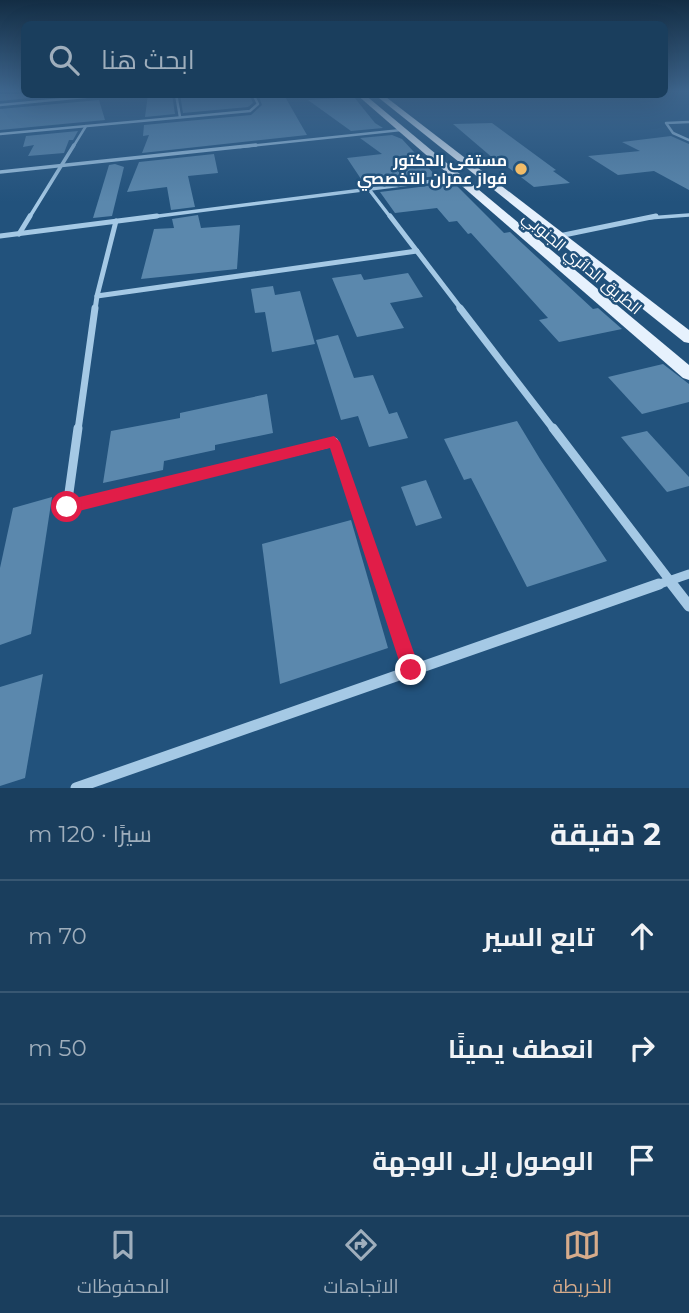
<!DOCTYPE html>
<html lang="ar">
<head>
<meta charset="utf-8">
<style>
  :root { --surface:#1a3e5d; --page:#234563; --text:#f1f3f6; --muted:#9faebc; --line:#385772; --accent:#d6ab8b }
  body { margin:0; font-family:Montserrat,Cairo,sans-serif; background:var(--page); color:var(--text); direction:rtl }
  .stop { position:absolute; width:21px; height:21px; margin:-16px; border:5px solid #e11d48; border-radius:50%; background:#fff }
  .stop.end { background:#e11d48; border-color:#fff; box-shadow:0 2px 7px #0008 }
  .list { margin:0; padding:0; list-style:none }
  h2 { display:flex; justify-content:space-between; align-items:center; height:91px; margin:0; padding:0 28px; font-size:30px }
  h2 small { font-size:23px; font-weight:400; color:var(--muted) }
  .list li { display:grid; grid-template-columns:46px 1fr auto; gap:21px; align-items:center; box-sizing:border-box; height:112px; padding:0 28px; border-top:2px solid var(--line) }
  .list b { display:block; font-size:26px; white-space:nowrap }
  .list em { font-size:23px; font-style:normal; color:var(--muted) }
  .icon { flex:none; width:38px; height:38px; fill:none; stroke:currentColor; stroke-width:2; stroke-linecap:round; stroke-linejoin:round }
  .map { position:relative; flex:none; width:689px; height:788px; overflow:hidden; direction:ltr }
  .search { position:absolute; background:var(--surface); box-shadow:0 7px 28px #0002; left:21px; right:21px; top:21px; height:77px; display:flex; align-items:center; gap:18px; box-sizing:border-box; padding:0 24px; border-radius:10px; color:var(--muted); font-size:26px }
  .sheet { height:427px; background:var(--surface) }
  nav { display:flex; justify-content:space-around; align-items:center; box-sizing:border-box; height:98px; border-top:2px solid var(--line); background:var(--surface); font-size:19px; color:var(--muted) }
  nav a { display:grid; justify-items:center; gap:4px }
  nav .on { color:var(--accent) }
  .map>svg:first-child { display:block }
  .building { fill:#5b88ad }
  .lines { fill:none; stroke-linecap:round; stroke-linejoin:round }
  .minor-far5 { stroke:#a5c9e5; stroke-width:2.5 }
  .minor-far4 { stroke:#a5c9e5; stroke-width:3.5 }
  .minor-far3 { stroke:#a5c9e5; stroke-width:5 }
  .minor-far2 { stroke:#a5c9e5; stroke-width:7 }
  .minor-far1 { stroke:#a5c9e5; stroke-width:9 }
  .minor { stroke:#a5c9e5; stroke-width:11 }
  .primary { fill:#e6f1fd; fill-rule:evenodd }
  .route { fill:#e11d48 }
  .poi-dot { fill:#f1bc68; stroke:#22527c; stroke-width:2.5 }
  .labels { text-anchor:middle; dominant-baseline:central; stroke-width:5; stroke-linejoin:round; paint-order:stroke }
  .far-poi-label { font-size:16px; font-weight:bold; fill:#fff; stroke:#22527c; text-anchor:end }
  .far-street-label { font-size:16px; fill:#fff; stroke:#22527c }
</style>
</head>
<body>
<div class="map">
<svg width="689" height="788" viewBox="0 0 689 788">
  <rect width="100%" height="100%" fill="#22527c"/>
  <g class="building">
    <polygon points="0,94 70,94 0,101"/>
    <polygon points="148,94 172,94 175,114 145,117"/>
    <polygon points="180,94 249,94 253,103 248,107 183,113"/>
    <polygon points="258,94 284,95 307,135 142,153 149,135 143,136 144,125 251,115 262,105"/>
    <polygon points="354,97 375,123 383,128 351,131 308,100"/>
    <polygon points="99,100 105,120 0,130 0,109"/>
    <polygon points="492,123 556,170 553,171 570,183 534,187 505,165 501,165 453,124"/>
    <polygon points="78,131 73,140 69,140 64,153 28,156 34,145 23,147 26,136"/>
    <polygon points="392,135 402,139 436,176 365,185 347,158 382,154 360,138"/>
    <polygon points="671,136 689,144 689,190 654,171 618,175 588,156 640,151 622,142"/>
    <polygon points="214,154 218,173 188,176 195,207 171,210 167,187 127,192 139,162"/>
    <polygon points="115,164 124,167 112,216 93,218 109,165"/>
    <polygon points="443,184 455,184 504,233 510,232 593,309 598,308 622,329 559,342 539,320 548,318 471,233 468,234 457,221 449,222 437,208 395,213 380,192"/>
    <polygon points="198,215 201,228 240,225 237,269 141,279 154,229 174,228 172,219"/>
    <polygon points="408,273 423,297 390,303 404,328 357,337 332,278 361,274 364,280"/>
    <polygon points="273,286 275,295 300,291 315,344 272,352 265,312 255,313 251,289"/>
    <polygon points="338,335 354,378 373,375 389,414 397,412 408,438 369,447 358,416 341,420 316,340"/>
    <polygon points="663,364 689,384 689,402 642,414 608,377"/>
    <polygon points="267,394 273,433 215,445 215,450 164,461 163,470 103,483 111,431 180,418 180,413"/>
    <polygon points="517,421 540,459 607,561 527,587 471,478 464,480 444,439"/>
    <polygon points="647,431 689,477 689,486 667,492 621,437"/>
    <polygon points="426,480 442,518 416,526 401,487"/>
    <polygon points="52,497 31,634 0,645 0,568 13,508"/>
    <polygon points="351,520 388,648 280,684 262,544"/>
    <polygon points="43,674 25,778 0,786 0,687"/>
  </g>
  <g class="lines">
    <g class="minor-far5">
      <polyline points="176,94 180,117"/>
      <polyline points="0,105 117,94"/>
      <polyline points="689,122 666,123 673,133 689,140"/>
      <polyline points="0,134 250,111 258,104 253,94"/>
      <polyline points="73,147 86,126"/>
      <polyline points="240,147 401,130"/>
    </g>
    <g class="minor-far4">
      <polyline points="0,172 256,145"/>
      <polyline points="368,188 391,218"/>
      <polyline points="29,218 74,145"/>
      <polyline points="143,218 457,178"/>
      <polyline points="648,218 689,215"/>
    </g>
    <g class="minor-far3">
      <polyline points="390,216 462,310"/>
      <polyline points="116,221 97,296 417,251"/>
      <polyline points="19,234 30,216"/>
      <polyline points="0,236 157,216"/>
      <polyline points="559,236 656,216"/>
      <polyline points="95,310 97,296"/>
    </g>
    <g class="minor-far2">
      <polyline points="460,308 554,430"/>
      <polyline points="78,430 95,308"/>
    </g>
    <g class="minor-far1">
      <polyline points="78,428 67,507 334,442 383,586"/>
      <polyline points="553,428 674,586"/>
      <polyline points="654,586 689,574"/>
    </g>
    <g class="minor">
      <polyline points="382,584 411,670"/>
      <polyline points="672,584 689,606"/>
      <polyline points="76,788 659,584"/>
    </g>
    <g class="primary">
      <polygon points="356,94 364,94 689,365 689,380 683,378"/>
      <polygon points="374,94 382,94 689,330 689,343 684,342"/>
    </g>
  </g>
  <linearGradient id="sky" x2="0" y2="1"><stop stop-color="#132d44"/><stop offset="0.45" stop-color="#3e668e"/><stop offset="1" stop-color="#3e668e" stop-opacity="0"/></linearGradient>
  <rect width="689" height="202" fill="url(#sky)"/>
  <polygon class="route" points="334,436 340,442 420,670 418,677 411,679 405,677 402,670 330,448 67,514 60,507 67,500"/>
  <circle class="poi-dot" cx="521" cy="169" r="7"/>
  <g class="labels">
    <g class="far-poi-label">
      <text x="507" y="160">مستفى الدكتور<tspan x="507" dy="18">فواز عمران التخصصي</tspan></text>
    </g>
    <g class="far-street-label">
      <text transform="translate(582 263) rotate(40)">الطريق الدائري الجنوبي</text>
    </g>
  </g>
</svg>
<div class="stop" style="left:67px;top:507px"></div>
<div class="stop end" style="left:411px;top:670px"></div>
<div class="search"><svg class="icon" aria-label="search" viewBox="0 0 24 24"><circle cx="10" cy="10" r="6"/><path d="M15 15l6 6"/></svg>ابحث هنا</div>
</div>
<section class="sheet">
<h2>2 دقيقة<small>سيرًا · 120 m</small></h2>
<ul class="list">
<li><svg class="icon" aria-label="ahead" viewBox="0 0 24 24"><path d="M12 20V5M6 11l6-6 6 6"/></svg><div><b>تابع السير</b></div><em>70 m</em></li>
<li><svg class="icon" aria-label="right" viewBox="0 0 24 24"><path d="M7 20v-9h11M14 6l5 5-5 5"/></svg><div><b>انعطف يمينًا</b></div><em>50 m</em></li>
<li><svg class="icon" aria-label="arrive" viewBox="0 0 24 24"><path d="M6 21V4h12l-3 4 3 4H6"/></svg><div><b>الوصول إلى الوجهة</b></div></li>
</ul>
</section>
<nav>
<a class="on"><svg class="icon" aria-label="map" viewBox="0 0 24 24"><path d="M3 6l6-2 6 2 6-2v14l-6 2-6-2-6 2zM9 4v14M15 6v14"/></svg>الخريطة</a>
<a><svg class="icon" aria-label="directions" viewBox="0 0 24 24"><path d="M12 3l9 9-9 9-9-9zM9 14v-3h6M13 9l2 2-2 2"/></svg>الاتجاهات</a>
<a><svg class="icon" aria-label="saved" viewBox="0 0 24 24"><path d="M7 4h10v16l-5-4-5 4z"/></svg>المحفوظات</a>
</nav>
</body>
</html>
